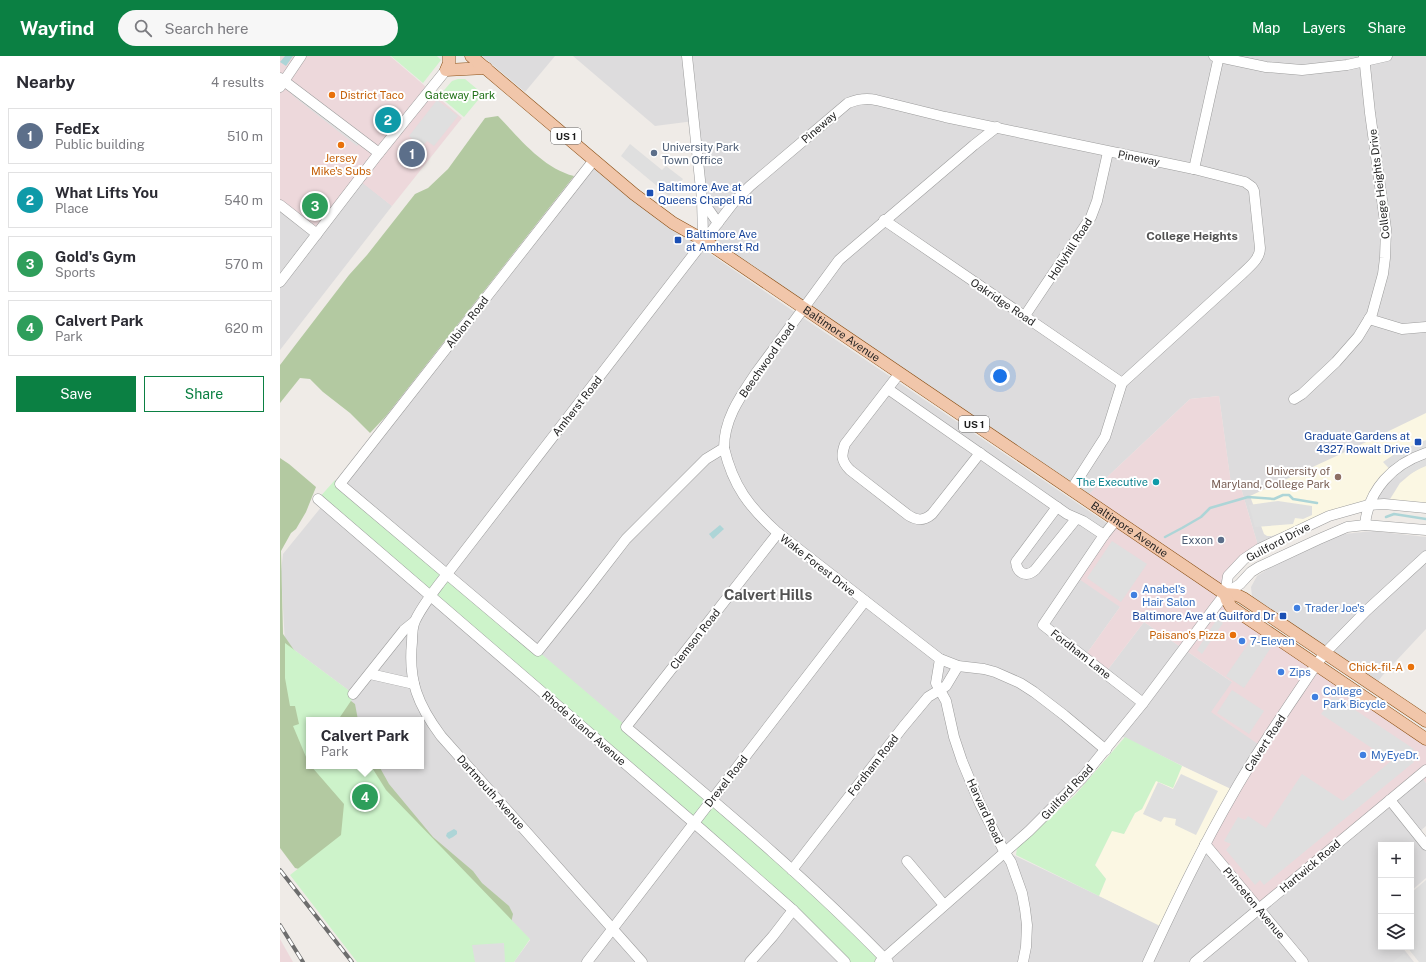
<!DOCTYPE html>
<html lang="en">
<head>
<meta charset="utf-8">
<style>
  :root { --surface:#fff; --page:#f7f7f7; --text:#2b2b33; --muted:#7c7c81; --line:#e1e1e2; --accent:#0b8043 }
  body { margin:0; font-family:"Public Sans",sans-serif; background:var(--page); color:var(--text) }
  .controls { position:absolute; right:12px; bottom:12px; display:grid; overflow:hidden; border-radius:0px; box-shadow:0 2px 10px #0003 }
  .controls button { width:36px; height:36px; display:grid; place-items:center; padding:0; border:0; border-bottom:1px solid var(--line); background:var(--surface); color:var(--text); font:20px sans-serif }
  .you { position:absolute; left:720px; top:320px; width:14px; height:14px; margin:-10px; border:3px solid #fff; border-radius:50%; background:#1a73e8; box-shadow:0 0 0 6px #1a73e833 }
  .badge { display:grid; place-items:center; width:26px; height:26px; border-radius:50%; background:var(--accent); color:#fff; font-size:13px; font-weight:700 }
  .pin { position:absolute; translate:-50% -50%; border:2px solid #fff; box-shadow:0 1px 4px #0006 }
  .popup { position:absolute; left:26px; top:661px; width:118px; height:52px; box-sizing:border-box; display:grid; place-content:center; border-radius:0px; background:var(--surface); filter:drop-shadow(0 1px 3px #0005); font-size:13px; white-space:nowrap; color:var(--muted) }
  .popup b { font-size:15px; color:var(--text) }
  .popup::after { content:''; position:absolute; left:50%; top:100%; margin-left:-8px; border:8px solid transparent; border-top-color:var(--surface) }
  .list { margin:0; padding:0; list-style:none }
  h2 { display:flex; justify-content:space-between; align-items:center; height:52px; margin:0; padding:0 16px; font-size:17px }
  h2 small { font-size:13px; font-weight:400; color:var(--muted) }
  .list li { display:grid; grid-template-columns:26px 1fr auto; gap:12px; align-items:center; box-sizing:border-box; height:56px; margin:0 8px 8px; padding:0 8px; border:1px solid var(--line); border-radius:0px }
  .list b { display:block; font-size:15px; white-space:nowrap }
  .list p { margin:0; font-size:13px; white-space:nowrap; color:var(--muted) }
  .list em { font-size:13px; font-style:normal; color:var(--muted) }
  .actions { display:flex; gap:8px; padding:12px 16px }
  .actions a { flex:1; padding:9px 0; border:1px solid var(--accent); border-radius:0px; text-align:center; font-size:14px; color:var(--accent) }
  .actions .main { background:var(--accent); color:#fff }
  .icon { flex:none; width:22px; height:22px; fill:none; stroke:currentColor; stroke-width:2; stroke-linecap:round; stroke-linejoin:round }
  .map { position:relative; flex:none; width:1146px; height:906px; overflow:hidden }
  header { display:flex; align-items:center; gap:24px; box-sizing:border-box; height:56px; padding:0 20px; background:var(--accent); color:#fff }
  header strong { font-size:19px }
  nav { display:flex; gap:22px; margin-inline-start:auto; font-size:14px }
  .search { width:280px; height:36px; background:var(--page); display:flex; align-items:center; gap:10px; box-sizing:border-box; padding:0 14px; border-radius:22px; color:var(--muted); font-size:15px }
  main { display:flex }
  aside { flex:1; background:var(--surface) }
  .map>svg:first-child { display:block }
  .residential { fill:#dddcdd }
  .commercial { fill:#edd8db }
  .education { fill:#fbf7e3 }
  .forest { fill:#b3c9a1 }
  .park { fill:#cdf3ca }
  .parking { fill:#dfdfdf }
  .water { fill:#add5d7 }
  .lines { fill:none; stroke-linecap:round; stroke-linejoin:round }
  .stream { stroke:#add5d7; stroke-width:2.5 }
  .minor-casing { stroke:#9c9c9c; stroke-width:11 }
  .major-casing { stroke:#894d12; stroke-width:13 }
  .minor { stroke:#fff; stroke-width:10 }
  .major { stroke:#f1c6aa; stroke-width:12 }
  .rail-casing { stroke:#6d6d6d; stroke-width:4 }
  .rail { stroke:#fff; stroke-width:2.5; stroke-dasharray:8; stroke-linecap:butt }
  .food-dot { fill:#e8710a; stroke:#fff; stroke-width:1.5 }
  .service-dot { fill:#5c6f8a; stroke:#fff; stroke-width:1.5 }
  .transit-dot { fill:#1a4fb4; stroke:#fff; stroke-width:1.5 }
  .education-dot { fill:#8d6e63; stroke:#fff; stroke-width:1.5 }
  .culture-dot { fill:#0f9aa8; stroke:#fff; stroke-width:1.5 }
  .shop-dot { fill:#3f7fe0; stroke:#fff; stroke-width:1.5 }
  .labels { text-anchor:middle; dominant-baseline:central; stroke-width:4; stroke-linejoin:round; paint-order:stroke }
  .shield { fill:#fff; stroke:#626262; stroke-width:1 }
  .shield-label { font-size:10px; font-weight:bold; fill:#1f1f1f }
  .food-label { font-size:11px; fill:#c56008; stroke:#fff; text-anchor:end }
  .park-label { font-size:11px; fill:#217219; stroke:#fff }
  .street-label { font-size:11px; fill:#1f1f1f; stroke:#fff }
  .service-label { font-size:11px; fill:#4e5e75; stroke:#fff; text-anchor:start }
  .transit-label { font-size:11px; fill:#164399; stroke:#fff; text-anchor:start }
  .education-label { font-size:11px; fill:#785e54; stroke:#fff; text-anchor:end }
  .culture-label { font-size:11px; fill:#0d838f; stroke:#fff; text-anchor:end }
  .shop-label { font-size:11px; fill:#366cbe; stroke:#fff; text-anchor:start }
  .neighbourhood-label { font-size:12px; font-weight:bold; fill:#525252; stroke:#fff }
  .district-label { font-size:15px; font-weight:bold; fill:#525252; stroke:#fff }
</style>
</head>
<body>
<header>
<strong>Wayfind</strong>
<div class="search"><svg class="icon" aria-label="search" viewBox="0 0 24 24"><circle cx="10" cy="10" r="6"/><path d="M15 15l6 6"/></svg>Search here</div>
<nav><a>Map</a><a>Layers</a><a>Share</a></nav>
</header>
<main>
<aside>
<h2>Nearby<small>4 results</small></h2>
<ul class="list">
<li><span class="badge" style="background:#5c6f8a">1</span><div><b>FedEx</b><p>Public building</p></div><em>510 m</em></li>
<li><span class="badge" style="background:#0f9aa8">2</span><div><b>What Lifts You</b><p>Place</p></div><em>540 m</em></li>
<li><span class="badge" style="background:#2e9e5b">3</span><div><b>Gold's Gym</b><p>Sports</p></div><em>570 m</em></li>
<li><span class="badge" style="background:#2e9e5b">4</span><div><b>Calvert Park</b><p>Park</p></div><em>620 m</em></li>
</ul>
<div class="actions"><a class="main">Save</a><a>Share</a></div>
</aside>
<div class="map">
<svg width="1146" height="906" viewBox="0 0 1146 906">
  <rect width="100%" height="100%" fill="#efebe7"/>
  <g class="residential">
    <polygon points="202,0 275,0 245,36"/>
    <polygon points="293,0 1146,0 1146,452 1088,449 979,493 961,432 952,436 939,340 910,343 807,440 427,181 414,65 375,70"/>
    <polygon points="310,108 374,159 519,259 831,470 840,551 805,600 826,616 864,566 952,626 981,690 954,735 839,679 727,796 884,871 925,788 1140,719 1146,727 1146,770 1137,778 1146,789 1146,822 1131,835 1131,789 1101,789 1101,859 1098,862 1101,866 1101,891 1122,891 1134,906 234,906 250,884 106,734 91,710 141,710 141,664 62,664 60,661 75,639 5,587 1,516 3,498 60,428"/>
    <polygon points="76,121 112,150 0,294 0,144 37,172"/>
    <polygon points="1093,475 1146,481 1146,573 1102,620 1097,627 972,541 971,531 977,520 997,507 1054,479"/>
  </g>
  <g class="commercial">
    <polygon points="0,0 110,0 182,62 112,150 76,122 37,173 0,144"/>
    <polygon points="939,340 952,435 961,432 979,493 950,518 947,544 1146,683 1146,727 1140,719 979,853 925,788 981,690 931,656 952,626 864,566 826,616 805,600 840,551 796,521 836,464 807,440 910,343"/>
    <polygon points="0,883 13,906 0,906"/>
  </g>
  <g class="education">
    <polygon points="1146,357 1146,388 1141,389 1088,449 1038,464 992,480 987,480 984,478 970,440 1078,390"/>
    <polygon points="1146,409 1146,450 1107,448 1120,427 1133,416"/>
    <polygon points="902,710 951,733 909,808 880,870 819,840 826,823 815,810 832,774 844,778 855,757 862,753 876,724 893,732"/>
  </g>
  <g class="forest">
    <path d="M218,60C240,83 263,112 294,120L106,360L90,377L70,357L43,336L30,323L20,322L0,347V309L69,219L87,199L135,138L148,132L168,113L205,62Z"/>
    <polygon points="0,402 9,408 36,431 26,456 16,473 11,477 1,495 3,578 25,610 75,648 78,664 29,664 29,710 99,710 109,728 153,781 193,815 202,827 229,850 233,858 231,867 15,812 0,792"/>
  </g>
  <g class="park">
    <polygon points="111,0 157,0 161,4 143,27"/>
    <polygon points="178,23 185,23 203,38 184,61 159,40 172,25"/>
    <polygon points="55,424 159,514 258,595 432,743 609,906 568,906 38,443"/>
    <polygon points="5,587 75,639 60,661 62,664 29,664 29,708 13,670 19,668 15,650 10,650 5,622"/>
    <polygon points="845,681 902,710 893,732 876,725 862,753 855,757 844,778 832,775 815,809 826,823 819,840 736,799 737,792 795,739"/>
    <polygon points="31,710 91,710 106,734 250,883 234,906 77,906 10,819 61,779 64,748"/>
  </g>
  <g class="parking">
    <polygon points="14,37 79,87 77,90 12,39"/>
    <polygon points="157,44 178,60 154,90 147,85 142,91 129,80"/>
    <polygon points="350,88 382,114 386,110 403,123 389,140 341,100"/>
    <polygon points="1146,384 1146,410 1139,413 1120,424 1103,406 1119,395"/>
    <polygon points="998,445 1032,450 1032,459 1023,463 1015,462 1013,468 975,471 969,449"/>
    <polygon points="832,485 867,508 841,546 807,522"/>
    <polygon points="937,563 943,567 922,598 917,594"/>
    <polygon points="975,578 992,590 964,632 946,620"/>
    <polygon points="952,634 984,655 969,678 937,657"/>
    <polygon points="1054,640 1134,693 1129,700 1134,706 984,829 980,824 975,829 946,794 951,788 944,785 958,761 965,764 968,760 986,772 1022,718 1063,745 1111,705 1041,658"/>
    <polygon points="901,718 938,735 916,779 895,769 896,763 884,761 881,766 863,758 878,726 893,733"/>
    <polygon points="1146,824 1146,906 1139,906 1127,891 1131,891 1131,837"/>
    <polygon points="224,887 225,906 195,906 192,889"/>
    <polygon points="1124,897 1132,906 1113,906"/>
  </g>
  <g class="water">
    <polygon points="5,0 13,0 6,10 0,6"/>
    <polygon points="440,469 444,473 433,483 429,478"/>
    <polygon points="174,773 177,775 177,778 173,781 169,783 166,780 167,777"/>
  </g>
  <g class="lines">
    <g class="stream">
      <polyline points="1106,461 1114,458 1146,463"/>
      <polyline points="885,481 902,472 921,461 930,452 968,441 994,443 1003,439 1009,439 1013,443 1037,447"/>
    </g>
    <g class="minor-casing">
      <g id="minor">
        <polyline points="407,0 422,143 423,180 425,185"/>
        <polyline points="934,0 986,11 1022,14 1067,9 1107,0"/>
        <polyline points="0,22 99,97"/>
        <polyline points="0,31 21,0"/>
        <path d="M314,104L60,428L258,595L305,536L346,483L426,403L444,392C444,363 460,341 476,317L559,204L694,89L717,71"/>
        <polyline points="914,113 939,0"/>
        <polyline points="422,144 438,167"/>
        <polyline points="0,149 37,178"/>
        <polyline points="604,164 842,327"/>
        <polyline points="0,226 99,97 166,14"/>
        <polyline points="744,261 811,161 817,145 828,96"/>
        <polyline points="1089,263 1122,273 1146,271"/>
        <path d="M619,318L565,388C561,399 561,405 570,414L628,459C637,465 644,465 652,458L700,397"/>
        <polyline points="608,333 787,458 803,465 824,479"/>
        <polyline points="1014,343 1022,338 1056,306 1078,281 1092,258 1103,218 1105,202 1106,173 1090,57 1084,0"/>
        <path d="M444,392C453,430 469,451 498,477L660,603L678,610L704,613L715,616L740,627L754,636L784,659L826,694"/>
        <polyline points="38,443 421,773 513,854 565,906"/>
        <path d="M777,451L736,506C737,517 746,522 755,514L796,463"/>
        <polyline points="836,464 824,479 763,569 863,647"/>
        <path d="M1085,469C1088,434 1113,408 1146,397"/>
        <path d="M498,477L346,671C436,747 527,822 608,906"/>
        <polyline points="945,538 948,520 964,503 979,493 1049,460 1088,449 1104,448 1146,452"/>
        <polyline points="660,603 656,627 666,645 674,681 682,705 700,748 725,797 731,806 742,837 745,853 747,869 746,891 743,906"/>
        <polyline points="90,618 134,628"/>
        <polyline points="73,638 124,574 134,566"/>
        <polyline points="1110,744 1146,789"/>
        <polyline points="925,788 1023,906"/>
        <polyline points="627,805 664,849"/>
        <polyline points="512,814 623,671 648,641 666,630 678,610"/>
        <polyline points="307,906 585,545"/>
        <path d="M362,906L161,680C138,649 128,625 132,586C132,580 132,571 135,565C141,552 151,539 160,527L454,146L470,130L568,47C578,43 586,42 596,44L665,61L914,113L965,126L972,131L974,135L980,192C980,203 970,210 962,218L842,327L825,381L791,434"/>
        <polyline points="470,906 493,880 513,854"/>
        <polyline points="600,906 749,775 802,722 863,647 935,551 945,538 960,528 971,516 979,511 1037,484 1067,471 1085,469 1146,474"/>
        <path d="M868,906C895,848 922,791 954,736C979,692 1008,651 1036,609L1045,597L1086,555L1146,500"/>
        <polyline points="915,906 1146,714"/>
      </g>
    </g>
    <g class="major-casing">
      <g id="major">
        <polyline points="169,0 169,7 166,14 206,12"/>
        <path id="s1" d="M191,0L354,138L393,167L425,185L945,538L957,539L963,542L1146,665"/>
        <polyline points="945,538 947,544 951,551 1146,683"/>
      </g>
    </g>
    <use href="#minor" class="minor"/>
    <use href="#major" class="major"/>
    <g class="rail-casing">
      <g id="rail">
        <polyline points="0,814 72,906"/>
        <polyline points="0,869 23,906"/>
      </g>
    </g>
    <use href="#rail" class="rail"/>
  </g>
  <g class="food-dot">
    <circle cx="52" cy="39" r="4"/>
    <circle cx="61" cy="89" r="4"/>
    <circle cx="953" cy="579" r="4"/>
    <circle cx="1131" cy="611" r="4"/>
  </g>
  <g class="service-dot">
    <circle cx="374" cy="97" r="4"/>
    <circle cx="941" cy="484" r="4"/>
  </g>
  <g class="transit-dot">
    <rect x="366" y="133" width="8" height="8" rx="2"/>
    <rect x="394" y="180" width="8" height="8" rx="2"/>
    <rect x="1134" y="382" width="8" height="8" rx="2"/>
    <rect x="999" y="556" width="8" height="8" rx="2"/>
  </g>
  <circle class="education-dot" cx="1058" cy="421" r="4"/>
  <circle class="culture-dot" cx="876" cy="426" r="4"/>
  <g class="shop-dot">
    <circle cx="854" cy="539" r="4"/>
    <circle cx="1017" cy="552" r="4"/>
    <circle cx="962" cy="585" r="4"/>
    <circle cx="1001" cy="616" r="4"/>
    <circle cx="1035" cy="641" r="4"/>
    <circle cx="1083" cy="699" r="4"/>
  </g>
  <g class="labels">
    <g class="shield">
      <rect x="271" y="72" width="30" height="16" rx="3"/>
      <rect x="679" y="360" width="30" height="16" rx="3"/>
    </g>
    <g class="shield-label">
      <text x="286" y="80">US 1</text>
      <text x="694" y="368">US 1</text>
    </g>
    <g class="food-label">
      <text x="60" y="39" text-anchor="start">District Taco</text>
      <text x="61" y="102" text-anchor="middle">Jersey<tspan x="61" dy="13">Mike's Subs</tspan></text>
      <text x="945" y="579">Paisano's Pizza</text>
      <text x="1123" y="611">Chick-fil-A</text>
    </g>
    <g class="park-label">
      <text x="180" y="39">Gateway Park</text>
    </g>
    <g class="street-label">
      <text transform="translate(539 71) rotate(-41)">Pineway</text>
      <text transform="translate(859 102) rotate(11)">Pineway</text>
      <text transform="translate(1099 128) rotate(-97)">College Heights Drive</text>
      <text transform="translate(790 193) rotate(-57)">Hollyhill Road</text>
      <text transform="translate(723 246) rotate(34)">Oakridge Road</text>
      <text transform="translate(187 266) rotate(-52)">Albion Road</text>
      <text stroke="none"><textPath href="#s1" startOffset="464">Baltimore Avenue</textPath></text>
      <text transform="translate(487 304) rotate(-55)">Beechwood Road</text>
      <text transform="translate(297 350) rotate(-52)">Amherst Road</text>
      <text stroke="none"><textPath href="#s1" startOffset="812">Baltimore Avenue</textPath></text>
      <text transform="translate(998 486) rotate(-28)">Guilford Drive</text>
      <text transform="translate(538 509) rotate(38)">Wake Forest Drive</text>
      <text transform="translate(415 583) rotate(-52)">Clemson Road</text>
      <text transform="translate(801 598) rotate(38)">Fordham Lane</text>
      <text transform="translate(304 672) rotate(41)">Rhode Island Avenue</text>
      <text transform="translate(985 687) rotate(-57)">Calvert Road</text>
      <text transform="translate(593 709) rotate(-52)">Fordham Road</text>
      <text transform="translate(446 725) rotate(-52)">Drexel Road</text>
      <text transform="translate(211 736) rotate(48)">Dartmouth Avenue</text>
      <text transform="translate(787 736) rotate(-47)">Guilford Road</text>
      <text transform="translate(705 755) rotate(65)">Harvard Road</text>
      <text transform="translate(1030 810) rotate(-40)">Hartwick Road</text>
      <text transform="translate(974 847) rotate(50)">Princeton Avenue</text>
    </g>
    <g class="service-label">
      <text x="382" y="91">University Park<tspan x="382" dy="13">Town Office</tspan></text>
      <text x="933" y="484" text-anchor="end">Exxon</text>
    </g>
    <g class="transit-label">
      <text x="378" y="131">Baltimore Ave at<tspan x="378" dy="13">Queens Chapel Rd</tspan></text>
      <text x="406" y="178">Baltimore Ave<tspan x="406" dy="13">at Amherst Rd</tspan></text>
      <text x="1130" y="380" text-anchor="end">Graduate Gardens at<tspan x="1130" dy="13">4327 Rowalt Drive</tspan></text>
      <text x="995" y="560" text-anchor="end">Baltimore Ave at Guilford Dr</text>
    </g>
    <g class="education-label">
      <text x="1050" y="415">University of<tspan x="1050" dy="13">Maryland, College Park</tspan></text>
    </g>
    <g class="culture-label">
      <text x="868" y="426">The Executive</text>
    </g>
    <g class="shop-label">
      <text x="862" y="533">Anabel's<tspan x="862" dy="13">Hair Salon</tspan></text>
      <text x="1025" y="552">Trader Joe's</text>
      <text x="970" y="585">7-Eleven</text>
      <text x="1009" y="616">Zips</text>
      <text x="1043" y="635">College<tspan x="1043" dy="13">Park Bicycle</tspan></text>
      <text x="1091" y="699">MyEyeDr.</text>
    </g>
    <g class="neighbourhood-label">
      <text x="912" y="180">College Heights</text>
    </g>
    <g class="district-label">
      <text x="488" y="538">Calvert Hills</text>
    </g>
  </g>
</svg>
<div class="controls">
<button>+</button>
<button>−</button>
<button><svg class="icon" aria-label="layers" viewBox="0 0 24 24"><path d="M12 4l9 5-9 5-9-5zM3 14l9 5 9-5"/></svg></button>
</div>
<div class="you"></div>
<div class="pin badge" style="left:132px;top:98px;background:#5c6f8a">1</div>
<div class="pin badge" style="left:108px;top:64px;background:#0f9aa8">2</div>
<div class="pin badge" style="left:35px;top:150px;background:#2e9e5b">3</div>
<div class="pin badge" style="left:85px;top:741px;background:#2e9e5b">4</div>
<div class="popup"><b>Calvert Park</b>Park</div>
</div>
</main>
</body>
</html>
